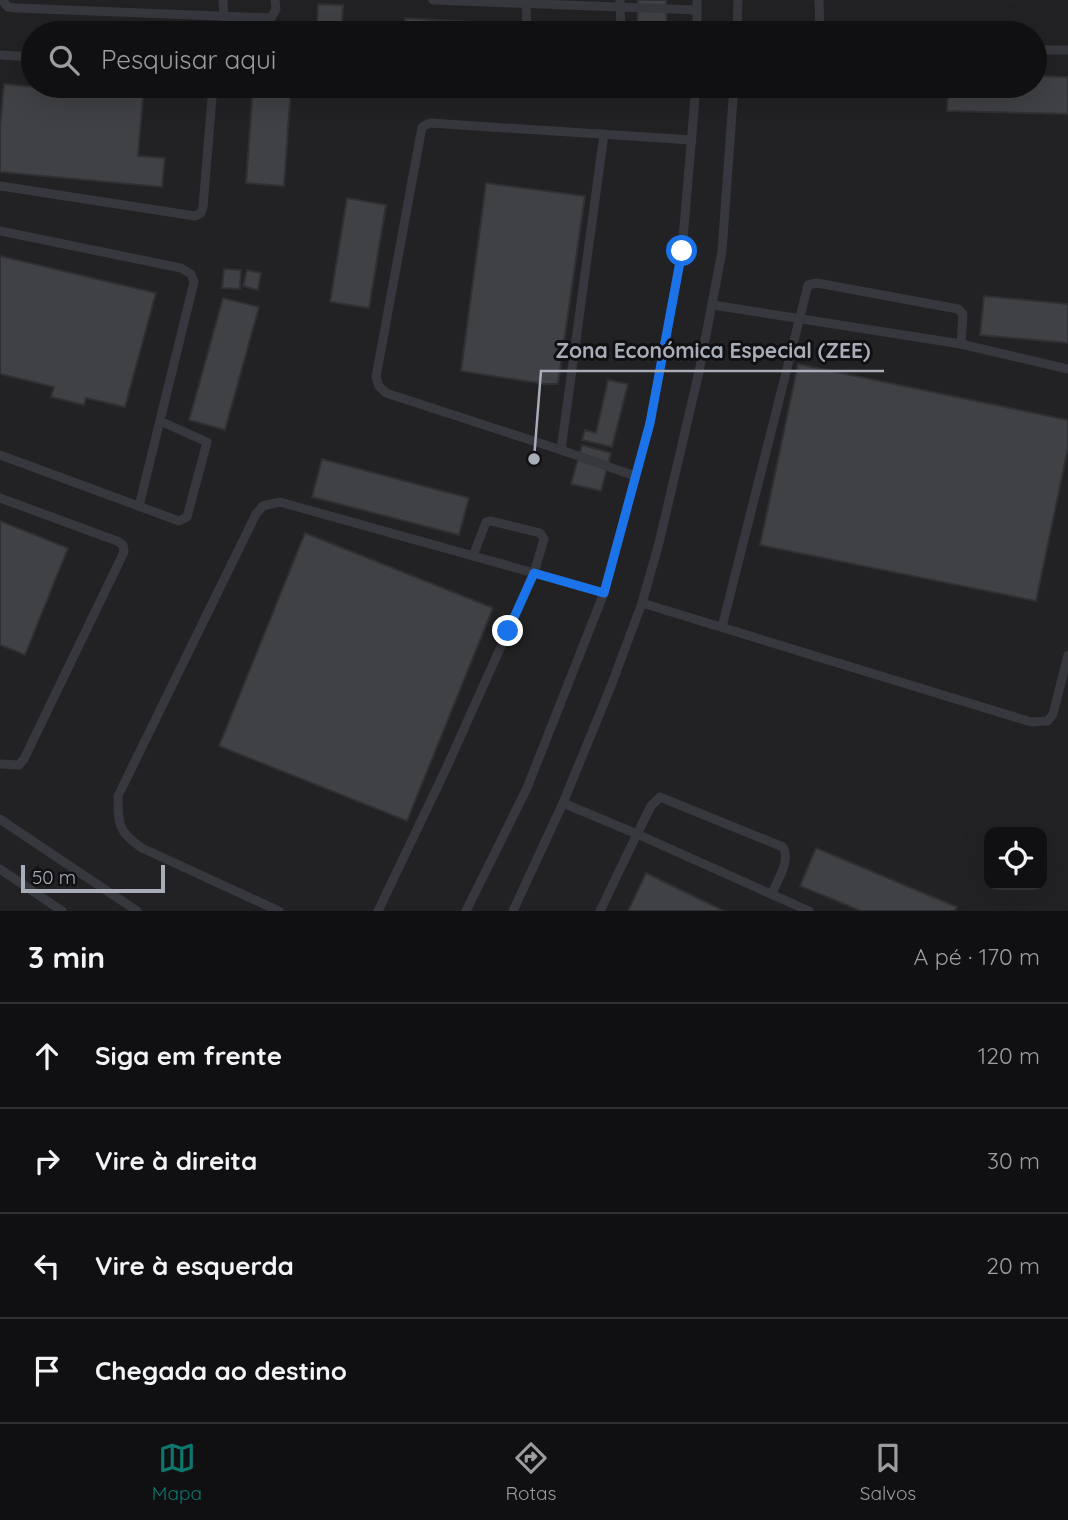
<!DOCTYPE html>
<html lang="pt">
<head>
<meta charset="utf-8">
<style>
  :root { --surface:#101012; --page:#1e1e20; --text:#f1f3f6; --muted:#9c9d9f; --line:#303032; --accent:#0f766e }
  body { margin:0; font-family:Quicksand,sans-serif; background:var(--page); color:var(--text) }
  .controls { position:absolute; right:21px; bottom:21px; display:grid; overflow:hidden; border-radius:14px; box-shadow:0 7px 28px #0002 }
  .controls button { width:63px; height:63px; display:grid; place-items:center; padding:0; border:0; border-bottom:2px solid var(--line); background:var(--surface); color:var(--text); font:35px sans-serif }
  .scale { position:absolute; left:21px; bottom:18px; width:144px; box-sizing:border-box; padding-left:7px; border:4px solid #a8adb8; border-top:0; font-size:19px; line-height:24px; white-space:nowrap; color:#a8adb8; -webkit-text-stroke:5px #111113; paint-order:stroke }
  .stop { position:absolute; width:21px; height:21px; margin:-16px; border:5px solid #1a73e8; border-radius:50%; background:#fff }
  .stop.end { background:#1a73e8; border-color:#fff; box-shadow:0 2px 7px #0008 }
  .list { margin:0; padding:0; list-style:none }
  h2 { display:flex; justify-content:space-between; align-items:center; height:91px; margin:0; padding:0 28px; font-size:30px }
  h2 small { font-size:23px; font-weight:400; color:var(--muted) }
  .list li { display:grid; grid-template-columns:46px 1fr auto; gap:21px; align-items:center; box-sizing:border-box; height:105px; padding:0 28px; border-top:2px solid var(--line) }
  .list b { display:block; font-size:26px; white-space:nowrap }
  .list em { font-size:23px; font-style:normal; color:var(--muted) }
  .icon { flex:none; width:38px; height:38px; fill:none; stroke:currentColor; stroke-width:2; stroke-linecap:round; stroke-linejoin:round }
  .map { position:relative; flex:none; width:1068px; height:911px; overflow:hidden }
  .search { position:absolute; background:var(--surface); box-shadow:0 7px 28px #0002; left:21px; right:21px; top:21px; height:77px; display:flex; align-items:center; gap:18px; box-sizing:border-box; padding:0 24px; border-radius:38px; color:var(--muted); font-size:26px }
  .sheet { height:511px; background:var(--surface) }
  nav { display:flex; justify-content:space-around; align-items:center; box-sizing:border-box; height:98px; border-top:2px solid var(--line); background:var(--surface); font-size:19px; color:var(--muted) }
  nav a { display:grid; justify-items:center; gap:4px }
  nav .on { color:var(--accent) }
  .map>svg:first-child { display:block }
  .built { fill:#222225; fill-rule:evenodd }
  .building { fill:#404145; stroke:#303034; stroke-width:2 }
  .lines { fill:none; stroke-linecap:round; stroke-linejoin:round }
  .lane { stroke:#37383d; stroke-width:9 }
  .route { stroke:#1a73e8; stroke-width:9 }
  .leader { fill:none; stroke:#a8adb8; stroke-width:2.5 }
  .callout-dot { fill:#a8adb8; stroke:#111113; stroke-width:2.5 }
  .callout-label { font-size:21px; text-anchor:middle; font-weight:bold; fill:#a8adb8; stroke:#111113; stroke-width:6; stroke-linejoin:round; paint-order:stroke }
</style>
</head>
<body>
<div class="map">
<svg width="1068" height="911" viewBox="0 0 1068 911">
  <rect width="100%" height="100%" fill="#161618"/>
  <path class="built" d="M0,0H1068V911H0ZM33,33H1035V86H33ZM989,832H1042V885H989Z"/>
  <g class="building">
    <polygon points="638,0 666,0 667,32 637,31"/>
    <polygon points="318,4 343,5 342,27 317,26"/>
    <polygon points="405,18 508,24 507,33 404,33"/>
    <polygon points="1035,76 1068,77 1068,114 947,111 948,86 1035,86"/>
    <polygon points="4,84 143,97 138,156 165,158 162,187 0,172 0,128"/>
    <polygon points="253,86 291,86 284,186 246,183"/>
    <polygon points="486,183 585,196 558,384 544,384 461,371"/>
    <polygon points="347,198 386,205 369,308 330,302"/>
    <polygon points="0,256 156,293 125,407 86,398 84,405 51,397 54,387 0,374"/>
    <polygon points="224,269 241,270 240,289 222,288"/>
    <polygon points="247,270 261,273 258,290 243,286"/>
    <polygon points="984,296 1068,304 1068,343 980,335"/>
    <polygon points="223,298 259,307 225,430 189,420"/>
    <polygon points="798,364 1068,420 1068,448 1036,601 760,545"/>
    <polygon points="608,380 628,384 612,447 582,440 585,430 596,433"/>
    <polygon points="582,445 611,453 601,491 571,484"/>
    <polygon points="322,459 469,498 459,535 312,497"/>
    <polygon points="0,521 68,548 25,655 0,645"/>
    <polygon points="305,533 493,608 407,821 219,746"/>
    <polygon points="816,848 957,907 955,911 861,911 800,886"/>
    <polygon points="646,873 724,911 628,911"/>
  </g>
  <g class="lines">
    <g class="lane">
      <polyline points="2,0 8,7 16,8 271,18 276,9 275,0"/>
      <polyline points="223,0 224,17"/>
      <polyline points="433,0 697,10"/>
      <polyline points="620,0 621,33"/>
      <polyline points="697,0 697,33"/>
      <polyline points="819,0 820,33"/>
      <polyline points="526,3 527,33"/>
      <polyline points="737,33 738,0"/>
      <polyline points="1035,50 1068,50"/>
      <polyline points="0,55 33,57"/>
      <polyline points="829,86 917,91 924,86"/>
      <polyline points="0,186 195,216 201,213 203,207 213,86"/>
      <polyline points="0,231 181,268 191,274 194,282 139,506"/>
      <polyline points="713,305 961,344 1068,369"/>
      <polyline points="561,450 604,134"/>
      <polyline points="0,455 179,521 187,517 207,442 160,421"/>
      <polyline points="635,476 561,450 386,393 379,386 376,377 422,127 430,123 692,140"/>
      <polyline points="0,498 117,541 123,545 124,552 24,759 19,765 0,764"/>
      <polyline points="473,556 486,522 491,521 540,533 544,539 534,573 604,593"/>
      <polyline points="642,603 1031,722 1048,721 1053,714 1068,655"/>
      <polyline points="722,627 808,285 817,283 958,309 963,314 961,344"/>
      <path d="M563,803L637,834L651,806L660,797L783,847C791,861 777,880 772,894"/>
      <polyline points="0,819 137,911"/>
      <polyline points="0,869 62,911"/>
      <path d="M279,911L142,848C118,832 118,824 118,796L256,514L263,506L280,502L534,573L445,771L378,911"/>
      <polyline points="466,911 527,788 604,593 650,423 682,251 696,86"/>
      <polyline points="513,911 563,803 611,686 642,603 659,543 699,372 722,251 734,86"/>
      <polyline points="600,911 637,834 809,911"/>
    </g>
  </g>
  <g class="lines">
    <polyline class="route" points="508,631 534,573 604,593 650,423 682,251"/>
  </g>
  <path class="leader" d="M534 459L541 371H884"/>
  <circle class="callout-dot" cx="534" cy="459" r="7"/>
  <g class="callout-label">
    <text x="713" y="358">Zona Económica Especial (ZEE)</text>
  </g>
</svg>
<div class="controls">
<button><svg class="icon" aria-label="locate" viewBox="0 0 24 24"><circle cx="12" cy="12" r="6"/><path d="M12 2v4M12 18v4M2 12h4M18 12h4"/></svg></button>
</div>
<div class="scale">50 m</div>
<div class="stop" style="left:682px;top:251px"></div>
<div class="stop end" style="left:508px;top:631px"></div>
<div class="search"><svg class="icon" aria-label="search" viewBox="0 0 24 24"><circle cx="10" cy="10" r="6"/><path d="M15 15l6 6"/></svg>Pesquisar aqui</div>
</div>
<section class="sheet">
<h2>3 min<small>A pé · 170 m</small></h2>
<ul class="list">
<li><svg class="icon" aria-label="ahead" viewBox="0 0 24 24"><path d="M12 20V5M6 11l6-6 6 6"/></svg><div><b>Siga em frente</b></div><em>120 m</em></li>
<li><svg class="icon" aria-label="right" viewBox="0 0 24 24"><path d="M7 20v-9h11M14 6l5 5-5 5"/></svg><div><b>Vire à direita</b></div><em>30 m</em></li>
<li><svg class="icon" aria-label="left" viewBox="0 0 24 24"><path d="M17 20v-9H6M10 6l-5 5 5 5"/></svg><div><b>Vire à esquerda</b></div><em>20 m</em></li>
<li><svg class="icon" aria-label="arrive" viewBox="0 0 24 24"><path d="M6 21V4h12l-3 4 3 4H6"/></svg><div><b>Chegada ao destino</b></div></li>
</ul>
</section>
<nav>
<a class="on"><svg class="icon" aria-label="map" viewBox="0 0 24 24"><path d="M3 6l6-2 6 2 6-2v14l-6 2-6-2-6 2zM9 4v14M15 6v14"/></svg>Mapa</a>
<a><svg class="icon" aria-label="directions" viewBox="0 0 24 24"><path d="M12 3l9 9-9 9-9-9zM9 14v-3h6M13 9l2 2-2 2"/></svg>Rotas</a>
<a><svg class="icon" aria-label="saved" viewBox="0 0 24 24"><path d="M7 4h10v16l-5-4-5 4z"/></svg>Salvos</a>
</nav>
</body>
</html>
